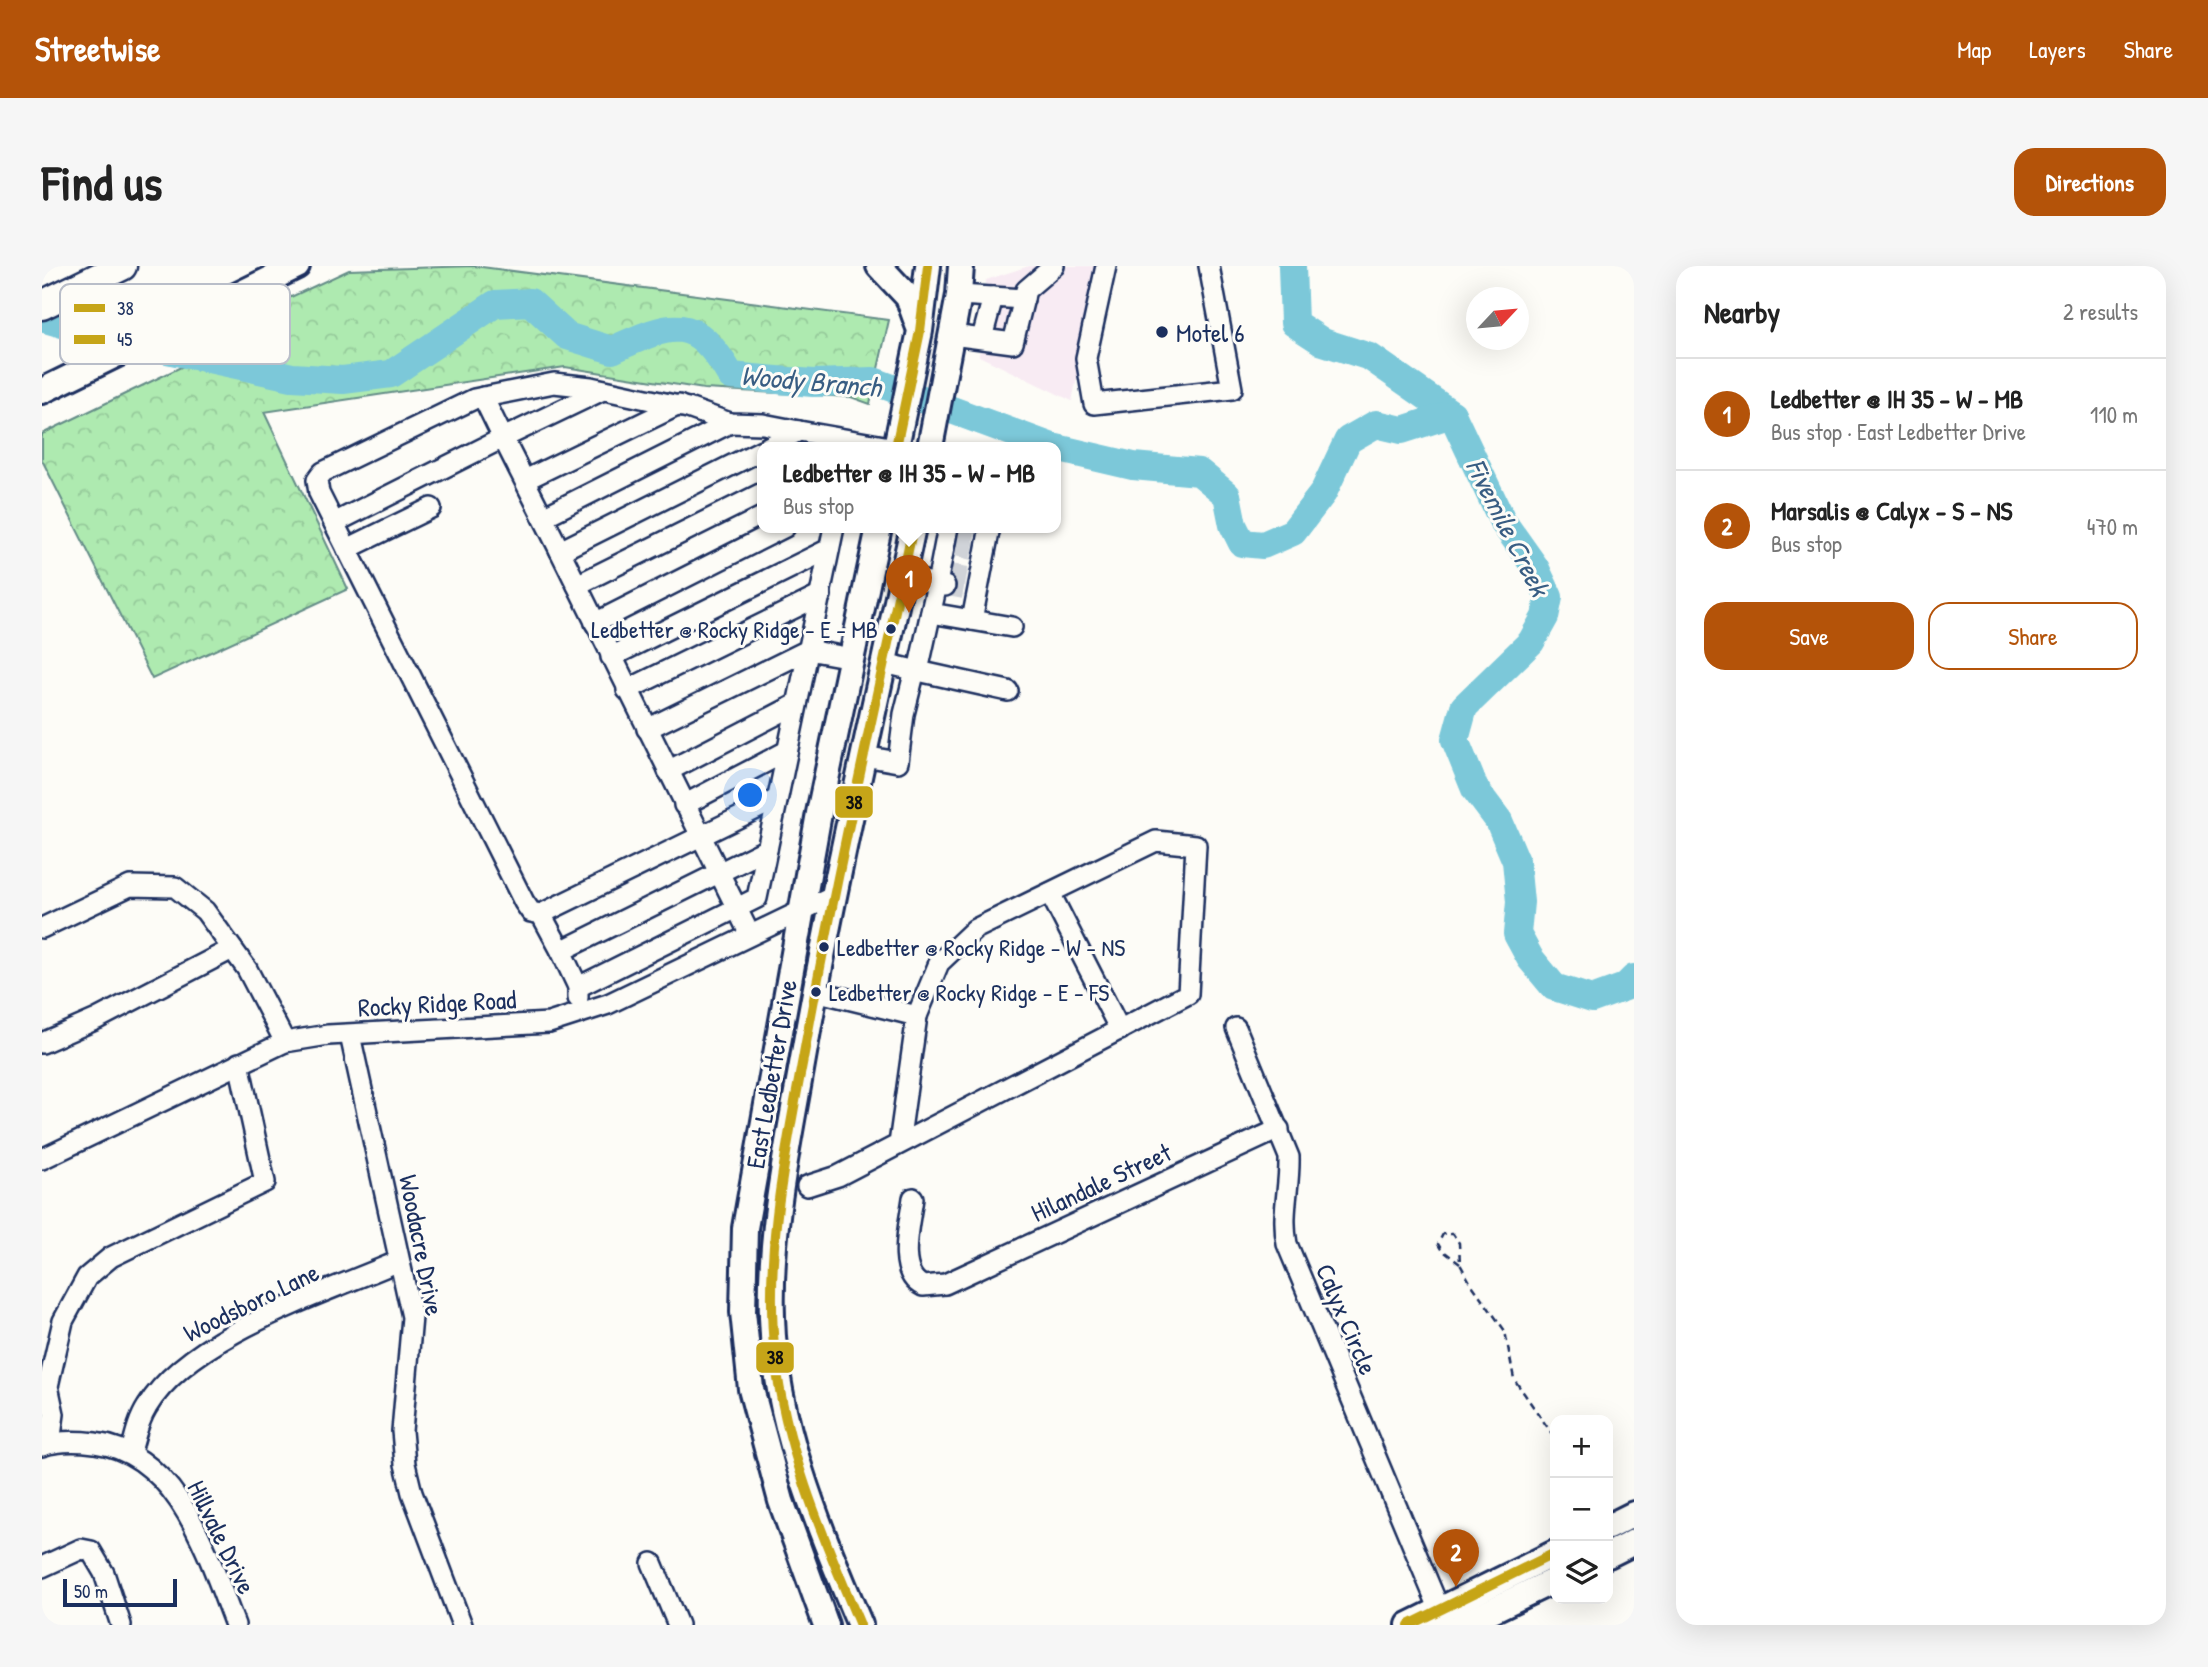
<!DOCTYPE html>
<html lang="en">
<head>
<meta charset="utf-8">
<style>
  :root { --surface:#fff; --page:#f6f6f6; --text:#222; --muted:#767676; --line:#e0e0e0; --accent:#b45309 }
  body { margin:0; font-family:"Patrick Hand",sans-serif; background:var(--page); color:var(--text) }
  .controls { position:absolute; right:21px; bottom:21px; display:grid; overflow:hidden; border-radius:14px; box-shadow:0 7px 28px #0002 }
  .controls button { width:63px; height:63px; display:grid; place-items:center; padding:0; border:0; border-bottom:2px solid var(--line); background:var(--surface); color:var(--text); font:35px sans-serif }
  .compass { position:absolute; left:1424px; top:21px; width:63px; height:63px; border-radius:50%; background:var(--surface); box-shadow:0 7px 28px #0002; rotate:64deg }
  .scale { position:absolute; left:21px; bottom:18px; width:114px; box-sizing:border-box; padding-left:7px; border:4px solid #1b2f5e; border-top:0; font-size:19px; line-height:24px; white-space:nowrap; color:#1b2f5e; -webkit-text-stroke:5px #fdfcf7; paint-order:stroke }
  .you { position:absolute; left:709px; top:530px; width:24px; height:24px; margin:-18px; border:5px solid #fff; border-radius:50%; background:#1a73e8; box-shadow:0 0 0 10px #1a73e833 }
  .badge { display:grid; place-items:center; width:46px; height:46px; border-radius:50%; background:var(--accent); color:#fff; font-size:23px; font-weight:700 }
  .pin { position:absolute; translate:-50% -58px; filter:drop-shadow(0 2px 4px #0008) }
  .pin::after { content:''; position:absolute; top:37px; width:24px; height:21px; background:inherit; clip-path:polygon(0 0,100% 0,50% 100%) }
  .popup { position:absolute; left:715px; top:176px; width:304px; height:91px; box-sizing:border-box; display:grid; place-content:center; border-radius:14px; background:var(--surface); filter:drop-shadow(0 2px 5px #0005); font-size:23px; white-space:nowrap; color:var(--muted) }
  .popup b { font-size:26px; color:var(--text) }
  .popup::after { content:''; position:absolute; left:50%; top:100%; margin-left:-14px; border:14px solid transparent; border-top-color:var(--surface) }
  .list { margin:0; padding:0; list-style:none }
  h2 { display:flex; justify-content:space-between; align-items:center; height:91px; margin:0; padding:0 28px; font-size:30px }
  h2 small { font-size:23px; font-weight:400; color:var(--muted) }
  .list li { display:grid; grid-template-columns:46px 1fr auto; gap:21px; align-items:center; box-sizing:border-box; height:112px; padding:0 28px; border-top:2px solid var(--line) }
  .list b { display:block; font-size:26px; white-space:nowrap }
  .list p { margin:0; font-size:23px; white-space:nowrap; color:var(--muted) }
  .list em { font-size:23px; font-style:normal; color:var(--muted) }
  .actions { display:flex; gap:14px; padding:21px 28px }
  .actions a { flex:1; padding:16px 0; border:2px solid var(--accent); border-radius:21px; text-align:center; font-size:24px; color:var(--accent) }
  .actions .main { background:var(--accent); color:#fff }
  .icon { flex:none; width:38px; height:38px; fill:none; stroke:currentColor; stroke-width:2; stroke-linecap:round; stroke-linejoin:round }
  .map { position:relative; flex:none; width:1592px; height:1359px; overflow:hidden; border-radius:21px }
  header { display:flex; align-items:center; gap:42px; box-sizing:border-box; height:98px; padding:0 35px; background:var(--accent); color:#fff }
  header strong { font-size:33px }
  nav { display:flex; gap:38px; margin-inline-start:auto; font-size:24px }
  .intro { display:flex; align-items:center; justify-content:space-between; box-sizing:border-box; height:168px; padding:0 42px }
  h1 { margin:0; font-size:49px }
  .button { padding:18px 32px; border-radius:21px; background:var(--accent); color:#fff; font-size:24px; font-weight:700 }
  main { display:flex; gap:42px; padding:0 42px }
  aside { flex:1; background:var(--surface); border-radius:21px; box-shadow:0 7px 28px #0002 }
  .map>svg:first-child { display:block }
  .built { fill:#f8ebf3 }
  .forest { fill:url(#forest-crowns); stroke:#648c87; stroke-width:2 }
  .lines { fill:none; stroke-linecap:round; stroke-linejoin:round }
  .river { stroke:#7bc8d9; stroke-width:28 }
  .minor-tunnel { stroke:#d0d3d8; stroke-width:19; stroke-dasharray:19 10; stroke-linecap:butt }
  .minor-casing { stroke:#1b2f5e; stroke-width:24 }
  .major-casing { stroke:#1b2f5e; stroke-width:30 }
  .highway-casing { stroke:#1b2f5e; stroke-width:33 }
  .path { stroke:#1b2f5e; stroke-width:2.5; stroke-dasharray:7 5; stroke-linecap:butt }
  .minor { stroke:#fdfcf7; stroke-width:19 }
  .major { stroke:#fdfcf7; stroke-width:24 }
  .highway { stroke:#fdfcf7; stroke-width:28 }
  .bus-1-casing { stroke:#fdfcf7; stroke-width:16 }
  .bus-2-casing { stroke:#fdfcf7; stroke-width:16 }
  .bus-1 { stroke:#c6a518; stroke-width:10 }
  .bus-2 { stroke:#c6a518; stroke-width:10 }
  .poi-dot { fill:#1b2f5e; stroke:#fdfcf7; stroke-width:2.5 }
  .labels { text-anchor:middle; dominant-baseline:central; stroke-width:6; stroke-linejoin:round; paint-order:stroke }
  .bus-label { font-size:24px; fill:#1b2f5e; stroke:#fdfcf7; text-anchor:start }
  .poi-label { font-size:26px; fill:#1b2f5e; stroke:#fdfcf7; text-anchor:start }
  .street-label { font-size:26px; fill:#1b2f5e; stroke:#fdfcf7 }
  .water-label { font-size:28px; font-style:italic; fill:#385d83; stroke:#fdfcf7 }
  .key { fill:#fdfcf7; stroke:#b9bec9; stroke-width:2 }
  .key-label { font-size:19px; fill:#1b2f5e }
  .line-badge { stroke:#fdfcf7; stroke-width:2.5 }
  .pale-badge-label { font-size:19px; text-anchor:middle; font-weight:bold; fill:#111 }
</style>
</head>
<body>
<header>
<strong>Streetwise</strong>
<nav><a>Map</a><a>Layers</a><a>Share</a></nav>
</header>
<div class="intro"><h1>Find us</h1><a class="button">Directions</a></div>
<main>
<div class="map">
<svg width="1592" height="1359" viewBox="0 0 1592 1359">
  <defs>
    <pattern id="forest-crowns" width="20" height="18" patternUnits="userSpaceOnUse" patternTransform="scale(1.75)"><rect width="20" height="18" fill="#aeeab0"/><path d="M2 6a3 3 0 1 1 6 0M12 15a3 3 0 1 1 6 0" fill="none" stroke="#95c99a"/></pattern>
  </defs>
  <rect width="100%" height="100%" fill="#fdfcf7"/>
  <filter id="ink" filterUnits="userSpaceOnUse"><feTurbulence type="fractalNoise" baseFrequency=".0143" numOctaves="2"/><feDisplacementMap in="SourceGraphic" scale="14" xChannelSelector="R" yChannelSelector="G"/><feConvolveMatrix kernelMatrix="1 2 1 2 8 2 1 2 1" color-interpolation-filters="sRGB"/></filter>
  <g filter="url(#ink)">
    <polygon class="built" points="987,0 1058,0 1030,135 937,90 944,14"/>
    <polygon class="forest" points="432,0 847,54 828,138 809,131 662,123 523,101 222,146 306,323 110,413 0,194 0,168 189,77 182,62 307,4"/>
    <g class="lines">
      <g class="river">
        <polyline points="1250,0 1252,57 1281,76 1328,91 1410,148 1461,256 1493,301 1507,331 1503,351 1489,376 1422,441 1413,474 1433,523 1457,555 1474,595 1478,636 1475,668 1488,692 1512,721 1550,733 1583,721 1592,712"/>
        <path d="M0,52L65,71L250,111L301,114L349,108L453,38L488,36L525,70L570,84C630,57 652,46 689,110L771,117L831,115L1010,181"/>
        <polyline points="1014,182 1091,200 1157,206 1185,229 1191,259 1200,277 1221,279 1251,266 1281,227 1306,174 1334,158 1360,164 1410,148"/>
      </g>
      <g class="minor-tunnel">
        <polyline points="915,263 936,268"/>
        <polyline points="912,280 933,285"/>
        <polyline points="906,307 928,311"/>
        <polyline points="903,320 925,324"/>
      </g>
      <g class="minor-casing">
        <g id="minor">
          <polyline points="1064,0 1044,92 1052,138 1190,123 1167,0"/>
          <polyline points="917,29 982,33"/>
          <polyline points="910,69 971,77 984,24 1012,0"/>
          <polyline points="940,72 951,31"/>
          <polyline points="441,131 461,172 561,124"/>
          <polyline points="726,181 757,165 848,181"/>
          <polyline points="483,214 637,139"/>
          <polyline points="501,251 688,157"/>
          <polyline points="292,257 277,227 275,214 281,206 432,133 512,117 549,121 646,142 688,157 721,158 757,165"/>
          <polyline points="305,283 389,242"/>
          <polyline points="518,285 461,172 292,257 482,636 489,646 499,648 519,685"/>
          <polyline points="860,310 895,318 906,261"/>
          <polyline points="535,319 720,227"/>
          <polyline points="889,347 970,361"/>
          <polyline points="930,354 948,261"/>
          <polyline points="553,357 743,261"/>
          <polyline points="569,391 787,283"/>
          <polyline points="842,397 876,405 895,318 903,320"/>
          <polyline points="876,405 966,425"/>
          <polyline points="585,424 779,329"/>
          <polyline points="605,463 766,384 810,392"/>
          <polyline points="822,490 856,496 862,448 873,404"/>
          <polyline points="626,505 755,438"/>
          <polyline points="642,539 745,485"/>
          <polyline points="1008,627 1078,764"/>
          <polyline points="499,648 735,533"/>
          <polyline points="0,662 88,620 133,621 163,645 205,703 243,776"/>
          <polyline points="708,669 518,285 720,184"/>
          <polyline points="536,721 715,632 792,261"/>
          <polyline points="773,725 875,750"/>
          <polyline points="536,732 536,721 519,685 725,583"/>
          <path d="M1194,762L1247,891C1248,921 1239,948 1245,978L1404,1359"/>
          <polyline points="308,769 370,1051 360,1165 363,1198 370,1227 420,1359"/>
          <polyline points="0,777 55,753 190,683"/>
          <polyline points="0,893 243,776 286,769 507,757 566,738 792,629"/>
          <polyline points="765,920 796,910 1146,728 1154,579 1114,575 933,663 897,697 875,750 857,878"/>
          <path d="M871,932C868,956 853,1007 881,1020L903,1018L1237,863"/>
          <polyline points="8,1177 12,1148 6,1120 21,1055 45,1011 69,991 223,916 197,797"/>
          <path d="M0,1180C17,1174 36,1175 53,1177C137,1188 166,1290 193,1359"/>
          <path d="M89,1186C93,1171 96,1155 105,1141C148,1069 281,1028 357,995"/>
          <polyline points="610,1297 636,1359"/>
          <polyline points="0,1301 39,1283 49,1285 62,1307 79,1359"/>
        </g>
      </g>
      <g class="major-casing">
        <g id="major">
          <polyline points="837,0 866,31 876,59"/>
          <polyline points="0,125 255,0"/>
          <polyline points="854,181 878,65 886,0"/>
          <polyline points="888,181 917,29 919,0"/>
          <polyline points="1566,1261 1592,1248"/>
          <polyline points="1566,1289 1592,1276"/>
          <polyline points="784,1359 739,1235 709,1123 701,1046 703,962 777,547 837,261"/>
          <path d="M818,1359C777,1261 733,1159 730,1051C727,962 747,874 762,787C793,611 834,436 871,261"/>
          <polyline points="1367,1359 1513,1287"/>
          <polyline points="1419,1359 1513,1314"/>
        </g>
      </g>
      <g class="highway-casing">
        <polyline id="highway" points="0,39 80,0"/>
      </g>
      <polyline class="path" points="1418,998 1399,983 1396,978 1401,968 1411,968 1417,977 1418,998 1428,1016 1463,1065 1472,1113 1513,1172"/>
      <use href="#minor" class="minor"/>
      <use href="#major" class="major"/>
      <use href="#highway" class="highway"/>
      <g class="bus-1-casing">
        <g id="bus-1">
          <polyline points="854,181 878,65 886,0"/>
          <path d="M818,1359C782,1273 743,1184 733,1090C721,983 746,876 765,771C796,600 835,431 871,261"/>
        </g>
      </g>
      <g class="bus-2-casing">
        <polyline id="bus-2" points="1367,1359 1513,1287"/>
      </g>
      <use href="#bus-1" class="bus-1"/>
      <use href="#bus-2" class="bus-2"/>
    </g>
  </g>
  <g class="poi-dot">
    <circle cx="1120" cy="66" r="7"/>
    <circle cx="849" cy="363" r="6"/>
    <circle cx="782" cy="681" r="6"/>
    <circle cx="774" cy="726" r="6"/>
  </g>
  <g class="labels">
    <g class="bus-label">
      <text x="836" y="363" text-anchor="end">Ledbetter @ Rocky Ridge - E - MB</text>
      <text x="795" y="681">Ledbetter @ Rocky Ridge - W - NS</text>
      <text x="787" y="726">Ledbetter @ Rocky Ridge - E - FS</text>
    </g>
    <g class="poi-label">
      <text x="1134" y="66">Motel 6</text>
    </g>
    <g class="street-label">
      <text transform="translate(395 737) rotate(-3)">Rocky Ridge Road</text>
      <text transform="translate(729 808) rotate(-80)">East Ledbetter Drive</text>
      <text transform="translate(1059 916) rotate(-25)">Hilandale Street</text>
      <text transform="translate(380 979) rotate(79)">Woodacre Drive</text>
      <text transform="translate(209 1036) rotate(-26)">Woodsboro Lane</text>
      <text transform="translate(1305 1053) rotate(67)">Calyx Circle</text>
      <text transform="translate(180 1271) rotate(64)">Hillvale Drive</text>
    </g>
    <g class="water-label">
      <text transform="translate(769 115) rotate(5)">Woody Branch</text>
      <text transform="translate(1466 261) rotate(63)">Fivemile Creek</text>
    </g>
  </g>
  <rect x="18" y="18" width="230" height="80" rx="10" class="key"/>
  <rect x="32" y="38" width="31" height="8" fill="#c6a518"/>
  <rect x="32" y="69" width="31" height="9" fill="#c6a518"/>
  <g class="key-label">
    <text x="75" y="49">38</text>
    <text x="75" y="80">45</text>
  </g>
  <g class="line-badge">
    <rect x="792" y="519" width="40" height="34" rx="7" fill="#c6a518"/>
    <rect x="713" y="1075" width="40" height="33" rx="7" fill="#c6a518"/>
  </g>
  <g class="pale-badge-label">
    <text x="812" y="543">38</text>
    <text x="733" y="1098">38</text>
  </g>
</svg>
<div class="controls">
<button>+</button>
<button>−</button>
<button><svg class="icon" aria-label="layers" viewBox="0 0 24 24"><path d="M12 4l9 5-9 5-9-5zM3 14l9 5 9-5"/></svg></button>
</div>
<svg class="compass" viewBox="-18 -18 36 36"><path d="M0-13l5 13h-10z" fill="#e53935"/><path d="M0 13l5-13h-10z" fill="#767676"/></svg>
<div class="scale">50 m</div>
<div class="you"></div>
<div class="pin badge" style="left:867px;top:347px">1</div>
<div class="popup"><b>Ledbetter @ IH 35 - W - MB</b>Bus stop</div>
<div class="pin badge" style="left:1414px;top:1321px">2</div>
</div>
<aside>
<h2>Nearby<small>2 results</small></h2>
<ul class="list">
<li><span class="badge">1</span><div><b>Ledbetter @ IH 35 - W - MB</b><p>Bus stop · East Ledbetter Drive</p></div><em>110 m</em></li>
<li><span class="badge">2</span><div><b>Marsalis @ Calyx - S - NS</b><p>Bus stop</p></div><em>470 m</em></li>
</ul>
<div class="actions"><a class="main">Save</a><a>Share</a></div>
</aside>
</main>
</body>
</html>
